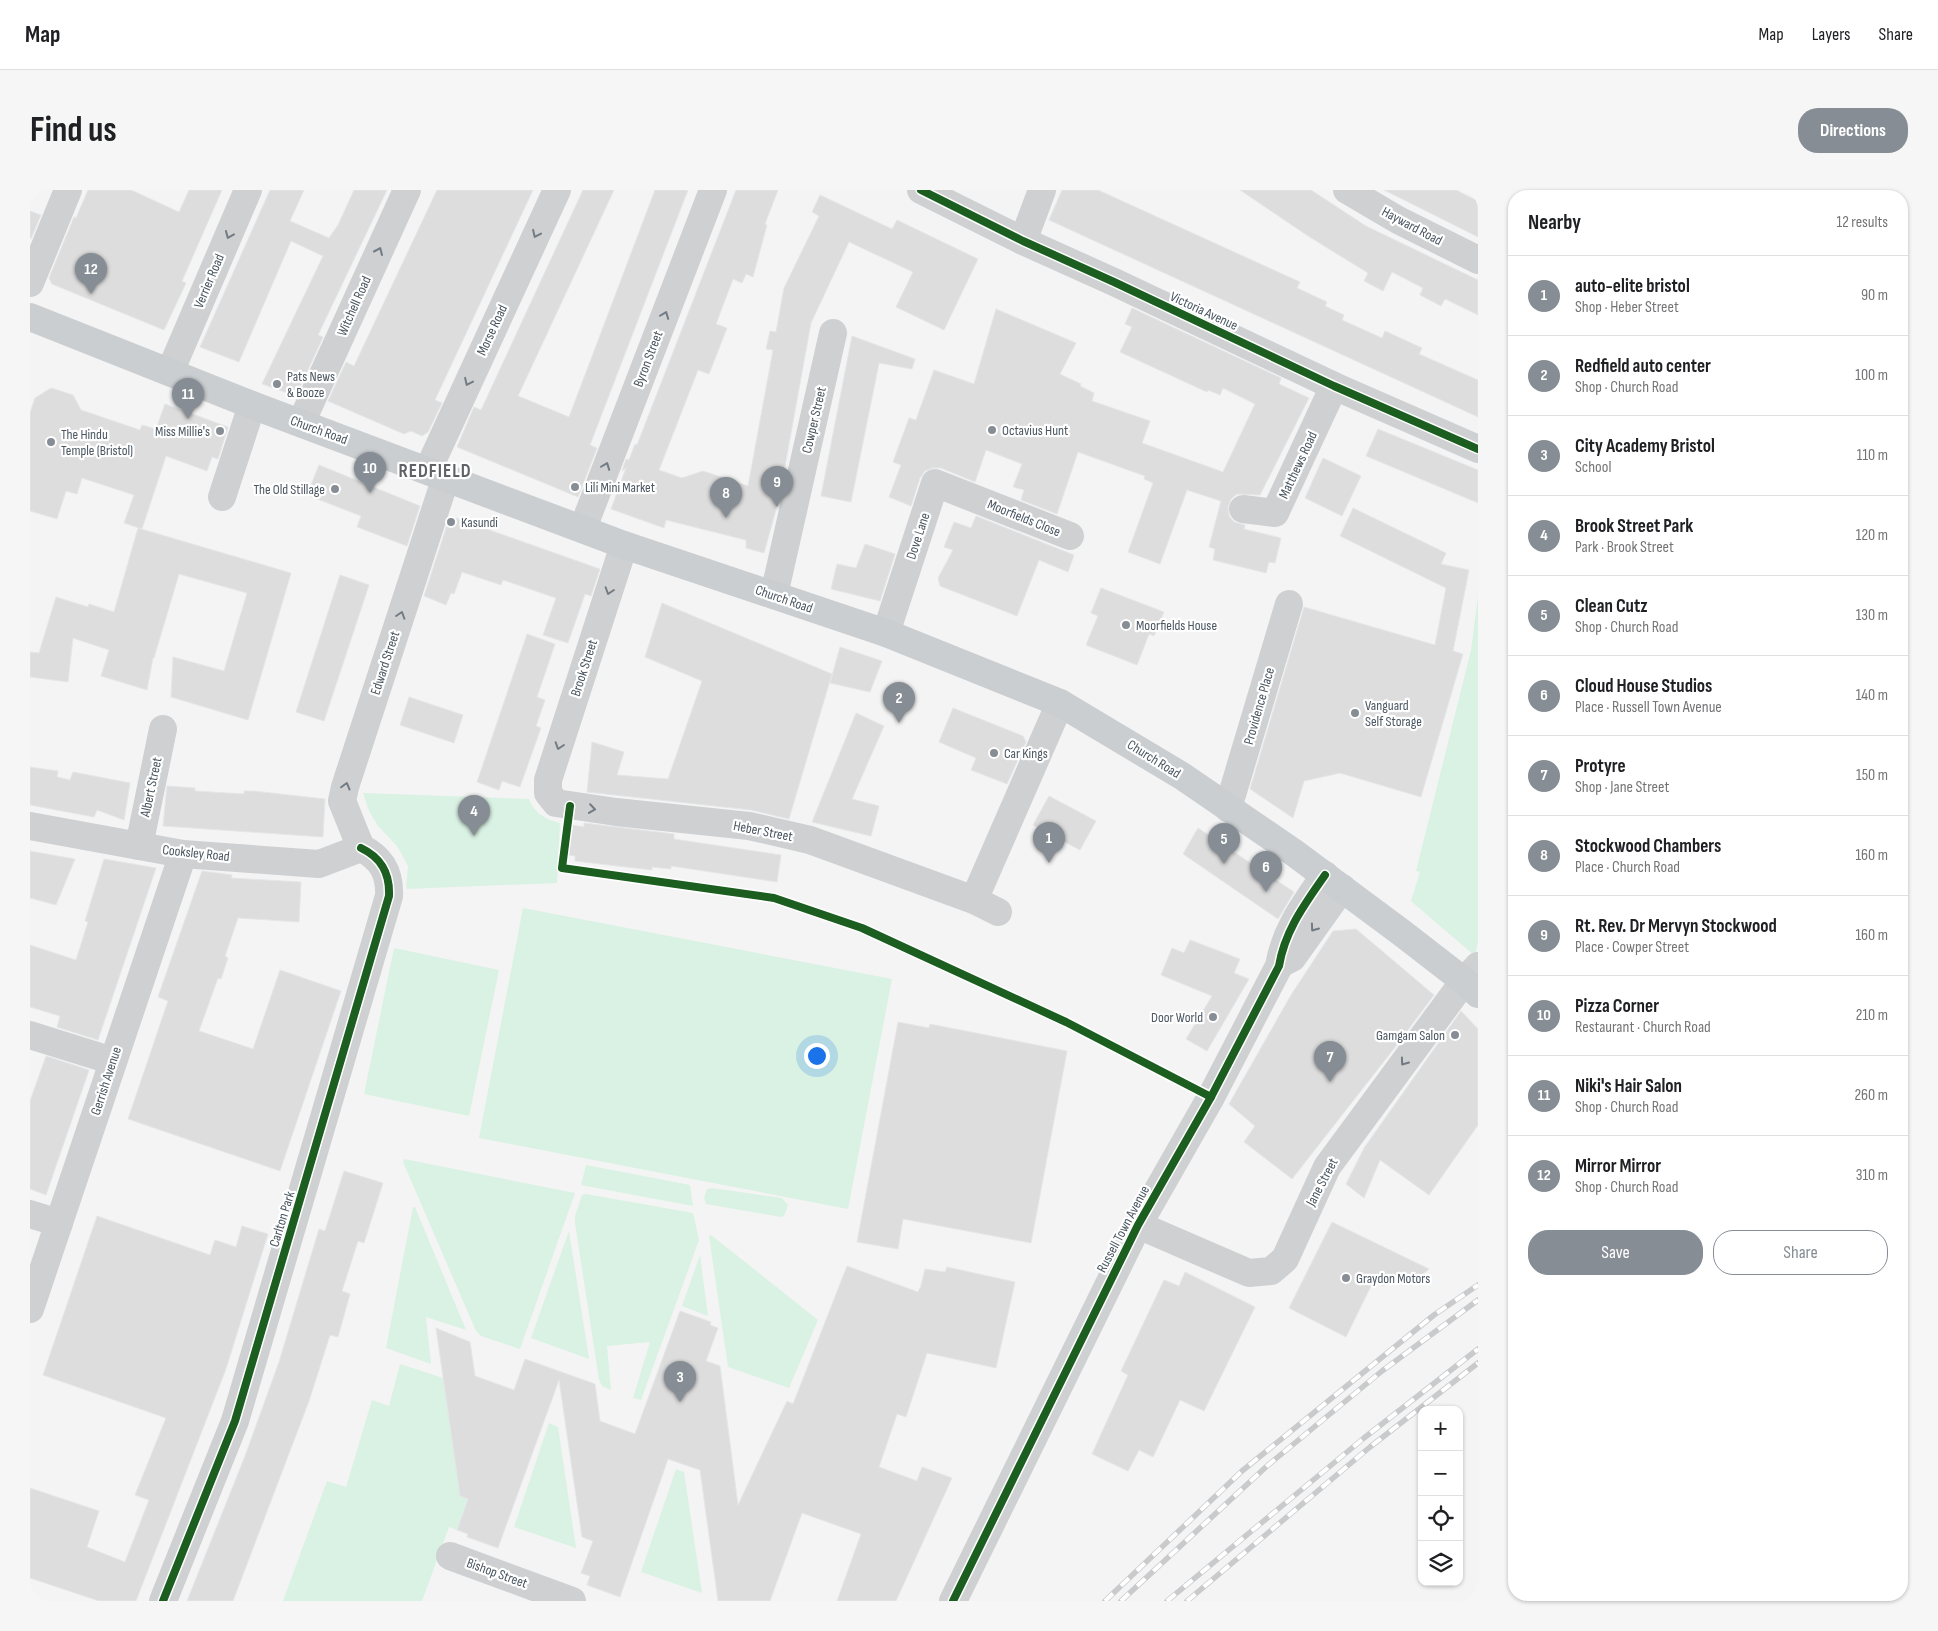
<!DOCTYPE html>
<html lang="en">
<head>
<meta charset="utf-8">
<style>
  :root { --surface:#fff; --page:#f6f6f6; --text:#202124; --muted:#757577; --line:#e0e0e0; --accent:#868d94 }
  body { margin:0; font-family:"Sofia Sans Condensed",sans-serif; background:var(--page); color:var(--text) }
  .controls { position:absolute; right:15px; bottom:15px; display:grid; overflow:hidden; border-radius:10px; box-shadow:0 1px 4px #0004 }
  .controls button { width:45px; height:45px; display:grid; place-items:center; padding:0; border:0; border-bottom:1px solid var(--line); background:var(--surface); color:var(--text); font:25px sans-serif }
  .you { position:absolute; left:786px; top:865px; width:18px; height:18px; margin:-12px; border:4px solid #fff; border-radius:50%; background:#1a73e8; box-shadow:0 0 0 8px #1a73e833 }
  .badge { display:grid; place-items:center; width:32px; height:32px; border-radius:50%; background:var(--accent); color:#fff; font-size:16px; font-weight:700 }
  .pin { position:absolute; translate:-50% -41px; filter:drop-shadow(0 1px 2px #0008) }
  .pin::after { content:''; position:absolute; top:26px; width:18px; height:15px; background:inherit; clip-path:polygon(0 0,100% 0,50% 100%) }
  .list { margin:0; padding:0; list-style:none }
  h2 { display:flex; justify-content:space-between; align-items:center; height:65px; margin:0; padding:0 20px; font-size:21px }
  h2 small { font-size:16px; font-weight:400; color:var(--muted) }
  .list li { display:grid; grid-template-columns:32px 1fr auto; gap:15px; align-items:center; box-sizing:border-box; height:80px; padding:0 20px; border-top:1px solid var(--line) }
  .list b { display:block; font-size:19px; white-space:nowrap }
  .list p { margin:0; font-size:16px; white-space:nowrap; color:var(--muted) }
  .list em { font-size:16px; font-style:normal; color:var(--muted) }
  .actions { display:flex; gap:10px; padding:15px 20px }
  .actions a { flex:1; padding:11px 0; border:1px solid var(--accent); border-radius:20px; text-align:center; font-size:18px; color:var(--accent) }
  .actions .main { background:var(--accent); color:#fff }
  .icon { flex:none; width:28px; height:28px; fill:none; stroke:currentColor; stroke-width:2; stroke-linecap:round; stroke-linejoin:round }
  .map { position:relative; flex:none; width:1448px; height:1411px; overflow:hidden; border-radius:20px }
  header { display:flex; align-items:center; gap:30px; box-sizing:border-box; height:70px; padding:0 25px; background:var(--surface); border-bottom:1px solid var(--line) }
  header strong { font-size:24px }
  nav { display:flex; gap:28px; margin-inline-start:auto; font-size:18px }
  .intro { display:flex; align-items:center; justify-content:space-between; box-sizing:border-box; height:120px; padding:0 30px }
  h1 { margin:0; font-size:35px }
  .button { padding:12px 22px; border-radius:20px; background:var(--accent); color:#fff; font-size:18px; font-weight:700 }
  main { display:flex; gap:30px; padding:0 30px }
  aside { flex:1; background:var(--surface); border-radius:20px; box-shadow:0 1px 4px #0004 }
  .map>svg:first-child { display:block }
  .green { fill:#d9f2e3 }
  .building { fill:#ddddde; stroke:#e5e6e7 }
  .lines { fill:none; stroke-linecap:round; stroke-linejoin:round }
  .minor { stroke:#ced0d2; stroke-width:28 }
  .major { stroke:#caced1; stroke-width:28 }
  .rail-casing { stroke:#c9cacc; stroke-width:5.5 }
  .rail { stroke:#fff; stroke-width:4; stroke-dasharray:11; stroke-linecap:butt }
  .cycleway-casing { stroke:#fff; stroke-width:11 }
  .cycleway { stroke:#1b5e20; stroke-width:8 }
  .oneway { stroke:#727b83 }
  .poi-dot { fill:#868d94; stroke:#fff; stroke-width:2 }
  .labels { text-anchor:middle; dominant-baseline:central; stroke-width:4.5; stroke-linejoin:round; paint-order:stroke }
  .street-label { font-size:14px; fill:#4a5661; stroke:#fff }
  .poi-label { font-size:14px; fill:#4a5661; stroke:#fff; text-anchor:start }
  .district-label { font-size:19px; font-weight:bold; letter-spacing:1px; fill:#5f6368; stroke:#fff }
</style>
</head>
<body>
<header>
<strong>Map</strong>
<nav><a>Map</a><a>Layers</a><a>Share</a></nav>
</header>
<div class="intro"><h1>Find us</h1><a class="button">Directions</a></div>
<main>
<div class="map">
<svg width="1448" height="1411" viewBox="0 0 1448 1411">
  <rect width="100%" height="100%" fill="#f4f4f4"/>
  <g class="green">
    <polygon points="1448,406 1448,751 1445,766 1381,711 1390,682 1386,681 1441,460"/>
    <path d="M333,603L499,609C505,624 515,629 530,633L527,693L376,699L378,676L367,656L348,636L339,621Z"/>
    <polygon points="493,718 862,789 818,1019 449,948"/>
    <polygon points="364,758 469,780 439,926 334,904"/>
    <polygon points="374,969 545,1003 490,1159 451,1146 446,1141 373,972"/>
    <polygon points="556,975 660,995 663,1016 551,995"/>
    <polygon points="682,998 752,1008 758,1015 754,1026 751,1027 676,1014 674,1008 677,999"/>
    <polygon points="556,1004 663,1023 669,1050 611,1210 603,1208 620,1152 577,1156 581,1200 572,1196 569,1190 545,1033 545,1026 552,1005"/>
    <polygon points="383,1017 385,1017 436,1140 396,1127 401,1174 356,1158"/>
    <polygon points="539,1041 559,1169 501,1148"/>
    <polygon points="681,1045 788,1130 759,1198 698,1177 679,1046"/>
    <polygon points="670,1065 678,1126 652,1116"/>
    <polygon points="370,1174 413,1188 430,1306 438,1309 427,1340 419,1337 392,1411 253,1411 297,1291 316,1297 342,1210 359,1216"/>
    <polygon points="519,1233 528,1237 546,1358 484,1337"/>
    <polygon points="646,1279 654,1282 672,1403 611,1382"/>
  </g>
  <g class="building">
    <polygon points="58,0 101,0 149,22 159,0 192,0 152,91 156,93 134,140 22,94 19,88 44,27 46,28"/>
    <polygon points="240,0 274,0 260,31 299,48 308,35 324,0 357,0 288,145 293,147 266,206 232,194 293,66 261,51 209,172 170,157"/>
    <polygon points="407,0 503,0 405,210 412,213 398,242 392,246 381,241 374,244 298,211 316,172 324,176"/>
    <polygon points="553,0 584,0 488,206 539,227 625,0 658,0 560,255 567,258 548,307 427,257 444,217 451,220"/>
    <polygon points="706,0 748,0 735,34 737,35 723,87 716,84 712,93 703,89 686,134 697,138 679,184 668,180 629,280 652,288 673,281 718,296 743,160 736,159 740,141 746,142 754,98 789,26 782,22 790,5 862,39 867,30 948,69 914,140 866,117 883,82 819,52 781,133 749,309 734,363 716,358 716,350 636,330 634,338 581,319 596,278 592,281 596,269 599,270 605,254 607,255"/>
    <polygon points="1032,0 1068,0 1270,92 1267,98 1297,112 1295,116 1314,125 1312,130 1352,148 1355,141 1392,158 1389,164 1448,190 1448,227 1019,30"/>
    <polygon points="1210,0 1281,0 1336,36 1448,90 1448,125 1415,109 1411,116 1390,105 1393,98 1362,82 1353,101 1334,91 1338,83 1278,46"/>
    <polygon points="1354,0 1426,0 1448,11 1448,47"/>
    <polygon points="0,21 11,25 1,49 0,47"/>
    <polygon points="1102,118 1251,188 1249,194 1279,208 1230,305 1207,304 1201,309 1198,317 1199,326 1204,332 1215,335 1214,339 1251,348 1245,373 1239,372 1236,383 1183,370 1185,359 1179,357 1191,311 1157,300 1130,374 1098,362 1123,293 1114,289 1115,286 1048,262 1027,324 991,310 994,300 983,297 992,274 956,260 945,292 911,278 903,278 895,281 890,288 881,316 859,307 871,275 863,272 879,228 886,230 904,180 944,194 966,119 1046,153 1030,184 1051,194 1050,196 1064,203 1062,211 1120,231 1112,253 1193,282 1225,214 1193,198 1190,205 1178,200 1177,202 1090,162 1102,137 1095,134"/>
    <polygon points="822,146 885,169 882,179 849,173 821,312 791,306"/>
    <polygon points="21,198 43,205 51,220 110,240 112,235 126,239 135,214 198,237 188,269 182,267 177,281 136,266 112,339 94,333 104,305 52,288 47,304 36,301 27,329 0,321 0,223 5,208"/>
    <polygon points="1348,239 1448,280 1448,313 1336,266"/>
    <polygon points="1293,268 1331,286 1312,326 1275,308"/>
    <polygon points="289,275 390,316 377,356 327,337 331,326 277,305"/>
    <polygon points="1323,318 1416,363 1411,374 1439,380 1423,461 1433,464 1391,607 1310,583 1274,591 1263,628 1220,599 1274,417 1405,455 1416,398 1310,346"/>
    <polygon points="420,326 570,379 561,406 555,404 538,453 513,445 526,408 473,390 471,395 432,382 424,404 421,403 416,415 394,406"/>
    <polygon points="946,326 1044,365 1038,382 1009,370 987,426 910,396 908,388 923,360 914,357 924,332 941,338"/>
    <polygon points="108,338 261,383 218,530 141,507 143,467 194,481 217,403 149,384 124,468 123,468 117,500 71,486 79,460 43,448 38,492 0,487 0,462 9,463 26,407 58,417 59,414 84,422"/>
    <polygon points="835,354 865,364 850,411 801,399 807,374 826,378"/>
    <polygon points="310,385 339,395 294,531 266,522"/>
    <polygon points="1071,398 1134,422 1124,446 1119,444 1107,475 1056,455 1068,426 1061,423"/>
    <polygon points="632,413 802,484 759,629 721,620 557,602 562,552 594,562 587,585 638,589 672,491 615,467"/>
    <polygon points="497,444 525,454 507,507 515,510 506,536 511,538 490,597 472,591 469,600 447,592"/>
    <polygon points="810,457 852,471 840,502 800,493"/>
    <polygon points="379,507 433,525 424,553 370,535"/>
    <polygon points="923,518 993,546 996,552 977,594 941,580 946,568 909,552"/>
    <polygon points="826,523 854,536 822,609 849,616 841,646 782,632"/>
    <polygon points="0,577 28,581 27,587 40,590 43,582 100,593 94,630 67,620 64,627 0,615"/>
    <polygon points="137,596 165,598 165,601 214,604 214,601 224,601 295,609 293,647 133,636"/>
    <polygon points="1019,606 1066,631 1050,660 1003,635"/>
    <polygon points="554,633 644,644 644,649 751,665 747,692 641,676 641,679 622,677 622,680 545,671 545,666 538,665 542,635 554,637"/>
    <polygon points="1168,638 1264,702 1248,729 1153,664"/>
    <polygon points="0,661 45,669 26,715 0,708"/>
    <polygon points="74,669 126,678 68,850 27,837 30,826 0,817 0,755 46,770 58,732 55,731"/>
    <polygon points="172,681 202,685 201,688 271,692 269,732 208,728 195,766 198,768 191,789 188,788 169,841 223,859 250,780 311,801 250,981 98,929 138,811 128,807"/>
    <polygon points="1326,739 1404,805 1366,856 1262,989 1214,952 1225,936 1199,914 1261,805 1303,741"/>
    <polygon points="1160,750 1210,769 1204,783 1219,789 1177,861 1156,849 1182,806 1131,785 1142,758 1154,763"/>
    <polygon points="1431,821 1448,839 1448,935 1399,1005 1350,970 1334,1008 1316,994 1334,958"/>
    <polygon points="868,832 899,838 900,834 1037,861 1001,1053 873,1029 868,1059 827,1052"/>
    <polygon points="16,866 59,880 16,1005 0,999 0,911"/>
    <polygon points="314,981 353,993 334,1053 328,1051 312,1101 320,1104 308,1147 300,1145 279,1211 203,1411 157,1411 215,1266 249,1172 289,1039 295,1041"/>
    <polygon points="67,1026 180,1065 185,1050 206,1057 212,1036 238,1044 196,1179 106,1411 69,1411 0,1388 0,1298 69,1321 57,1357 95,1372 119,1310 105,1305 136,1228 13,1185"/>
    <polygon points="1302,1032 1399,1079 1380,1095 1360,1084 1354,1096 1343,1092 1316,1147 1259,1118"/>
    <polygon points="817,1076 888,1102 889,1099 890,1099 895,1079 915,1082 917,1077 985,1092 966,1178 897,1163 876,1227 867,1224 849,1277 887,1291 892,1277 922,1288 866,1411 807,1411 831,1344 772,1323 740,1411 688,1411 670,1280 638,1269 590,1407 557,1395 560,1386 551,1383 563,1351 552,1347 529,1190 468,1358 437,1347 438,1344 427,1340 438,1309 430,1306 406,1138 440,1152 445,1186 484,1200 495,1169 565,1194 570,1231 605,1244 650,1121 681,1132 680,1135 688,1138 676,1171 690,1176 708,1315 757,1211 763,1214"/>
    <polygon points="1155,1082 1225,1117 1174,1221 1150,1210 1123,1267 1109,1260 1098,1281 1062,1264 1098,1185 1091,1181 1134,1090 1149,1096"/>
  </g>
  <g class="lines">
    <g class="minor">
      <polyline points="891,0 993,51 1084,92 1304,196 1448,259"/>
      <polyline points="1317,0 1368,30 1448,70"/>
      <polyline points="993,51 1012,0"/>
      <polyline points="0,93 38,0"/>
      <polyline points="140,182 218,0"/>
      <polyline points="271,233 377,0"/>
      <polyline points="398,280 527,0"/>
      <polyline points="192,307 222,215"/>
      <polyline points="1213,319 1245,323 1304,196"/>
      <polyline points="553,338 683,0"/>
      <polyline points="594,355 518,590 518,603 526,613 586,622 719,636 780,650 944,710 968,722"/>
      <polyline points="744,405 803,143"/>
      <polyline points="856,443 905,293 1040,346"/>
      <polyline points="1198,618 1259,414"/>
      <polyline points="0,636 153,664 289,674 331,658"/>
      <polyline points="109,656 133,539"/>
      <polyline points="331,658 312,611 315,597 416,287"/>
      <polyline points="944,710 1030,513"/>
      <polyline points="1254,772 1262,768 1312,698"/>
      <polyline points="0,845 83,871"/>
      <polyline points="0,1024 29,1033"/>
      <polyline points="1108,1035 1219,1083 1241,1081 1255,1069 1297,977 1434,791 1448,776"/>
      <polyline points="0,1119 153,664"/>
      <polyline points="420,1366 542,1411"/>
      <path d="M133,1411L205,1231L359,706C360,684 352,668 331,658"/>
      <path d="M923,1411L1108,1035L1181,907L1249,776C1255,740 1275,714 1295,685"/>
    </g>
    <polyline class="major" points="0,127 222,215 594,355 856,443 1030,513 1152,586 1263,662 1372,743 1434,791 1448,804"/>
    <g class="rail-casing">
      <g id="rail">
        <polyline points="1075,1411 1212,1281 1404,1125 1448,1095"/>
        <polyline points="1091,1411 1237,1276 1352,1181 1448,1110"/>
        <polyline points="1137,1411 1334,1248 1448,1159"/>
        <polyline points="1157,1411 1340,1257 1448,1173"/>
      </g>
    </g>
    <use href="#rail" class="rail"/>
    <g class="cycleway-casing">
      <g id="cycleway">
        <polyline points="891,0 993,51 1084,92 1304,196 1448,259"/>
        <polyline points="540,616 532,678 744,708 832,738 1036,832 1181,907"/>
        <path d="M133,1411L205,1231L359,706C360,684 352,668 331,658"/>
        <path d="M923,1411L1108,1035L1181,907L1249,776C1255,740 1275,714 1295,685"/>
      </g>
    </g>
    <use href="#cycleway" class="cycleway"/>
  </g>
  <defs><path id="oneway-chevron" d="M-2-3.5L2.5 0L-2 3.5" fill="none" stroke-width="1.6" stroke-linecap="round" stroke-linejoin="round" transform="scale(1.25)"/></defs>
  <g class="oneway">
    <use href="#oneway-chevron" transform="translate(506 44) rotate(115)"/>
    <use href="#oneway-chevron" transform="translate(199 45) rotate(113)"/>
    <use href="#oneway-chevron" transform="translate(349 61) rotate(-66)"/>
    <use href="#oneway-chevron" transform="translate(635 125) rotate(-69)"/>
    <use href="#oneway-chevron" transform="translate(438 192) rotate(115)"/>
    <use href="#oneway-chevron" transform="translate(576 276) rotate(-69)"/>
    <use href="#oneway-chevron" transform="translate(579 401) rotate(108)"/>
    <use href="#oneway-chevron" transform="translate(371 425) rotate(-72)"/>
    <use href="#oneway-chevron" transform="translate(529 556) rotate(108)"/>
    <use href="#oneway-chevron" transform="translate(316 596) rotate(-75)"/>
    <use href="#oneway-chevron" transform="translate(562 619) rotate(8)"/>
    <use href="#oneway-chevron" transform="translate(1284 738) rotate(126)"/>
    <use href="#oneway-chevron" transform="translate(1374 872) rotate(126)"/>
  </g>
  <g class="poi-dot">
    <circle cx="247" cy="194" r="5"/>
    <circle cx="962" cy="240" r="5"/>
    <circle cx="190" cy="241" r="5"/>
    <circle cx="21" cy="252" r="5"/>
    <circle cx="545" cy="297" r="5"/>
    <circle cx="305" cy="299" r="5"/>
    <circle cx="421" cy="332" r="5"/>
    <circle cx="1096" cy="435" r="5"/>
    <circle cx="1325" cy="523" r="5"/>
    <circle cx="964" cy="563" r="5"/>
    <circle cx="1183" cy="827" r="5"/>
    <circle cx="1425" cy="845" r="5"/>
    <circle cx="1316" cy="1088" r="5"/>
  </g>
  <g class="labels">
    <g class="street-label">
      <text transform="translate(1382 36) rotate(28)">Hayward Road</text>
      <text transform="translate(179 91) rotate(-67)">Verrier Road</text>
      <text transform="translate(324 116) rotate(-66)">Witchell Road</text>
      <text transform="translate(1174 121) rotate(25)">Victoria Avenue</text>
      <text transform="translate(462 140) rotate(-65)">Morse Road</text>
      <text transform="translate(618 169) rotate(-69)">Byron Street</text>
      <text transform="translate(784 230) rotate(-77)">Cowper Street</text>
      <text transform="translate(289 240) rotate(20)">Church Road</text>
      <text transform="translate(1268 275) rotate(-65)">Matthews Road</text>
      <text transform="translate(994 328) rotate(22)">Moorfields Close</text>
      <text transform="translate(888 346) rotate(-72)">Dove Lane</text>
      <text transform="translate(754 409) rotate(19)">Church Road</text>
      <text transform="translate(355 473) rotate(-72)">Edward Street</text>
      <text transform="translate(554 478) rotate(-72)">Brook Street</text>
      <text transform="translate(1229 516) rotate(-74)">Providence Place</text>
      <text transform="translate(1124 569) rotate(32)">Church Road</text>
      <text transform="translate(121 597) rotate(-78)">Albert Street</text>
      <text transform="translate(733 641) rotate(11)">Heber Street</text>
      <text transform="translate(166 663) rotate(6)">Cooksley Road</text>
      <text transform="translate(76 891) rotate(-72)">Gerrish Avenue</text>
      <text transform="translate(1292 992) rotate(-62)">Jane Street</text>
      <text transform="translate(252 1029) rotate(-73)">Carlton Park</text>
      <text transform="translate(1093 1039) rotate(-62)">Russell Town Avenue</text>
      <text transform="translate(467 1383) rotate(20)">Bishop Street</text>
    </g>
    <g class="poi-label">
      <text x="257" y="186">Pats News<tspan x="257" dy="16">&amp; Booze</tspan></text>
      <text x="972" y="240">Octavius Hunt</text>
      <text x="180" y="241" text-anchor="end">Miss Millie's</text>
      <text x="31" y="244">The Hindu<tspan x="31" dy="16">Temple (Bristol)</tspan></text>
      <text x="555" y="297">Lili Mini Market</text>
      <text x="295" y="299" text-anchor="end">The Old Stillage</text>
      <text x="431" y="332">Kasundi</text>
      <text x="1106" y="435">Moorfields House</text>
      <text x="1335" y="515">Vanguard<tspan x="1335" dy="16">Self Storage</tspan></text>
      <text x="974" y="563">Car Kings</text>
      <text x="1173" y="827" text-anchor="end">Door World</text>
      <text x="1415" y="845" text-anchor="end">Gamgam Salon</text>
      <text x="1326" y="1088">Graydon Motors</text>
    </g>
    <g class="district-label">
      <text x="405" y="281">REDFIELD</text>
    </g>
  </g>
</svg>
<div class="controls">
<button>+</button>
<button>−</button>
<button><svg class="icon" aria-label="locate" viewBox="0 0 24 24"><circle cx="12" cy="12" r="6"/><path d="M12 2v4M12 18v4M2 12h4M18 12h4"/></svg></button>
<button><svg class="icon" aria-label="layers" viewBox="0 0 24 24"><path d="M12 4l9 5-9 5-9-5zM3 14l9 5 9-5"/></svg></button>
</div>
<div class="you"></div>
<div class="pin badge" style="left:1019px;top:673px">1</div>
<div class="pin badge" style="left:869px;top:533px">2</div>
<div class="pin badge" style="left:650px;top:1212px">3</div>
<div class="pin badge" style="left:444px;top:646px">4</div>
<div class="pin badge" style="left:1194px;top:674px">5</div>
<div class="pin badge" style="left:1236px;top:702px">6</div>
<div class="pin badge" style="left:1300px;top:892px">7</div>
<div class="pin badge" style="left:696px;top:328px">8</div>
<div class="pin badge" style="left:747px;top:317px">9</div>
<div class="pin badge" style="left:340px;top:303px">10</div>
<div class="pin badge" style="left:158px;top:229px">11</div>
<div class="pin badge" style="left:61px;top:104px">12</div>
</div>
<aside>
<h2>Nearby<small>12 results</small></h2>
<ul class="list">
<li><span class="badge">1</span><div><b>auto-elite bristol</b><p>Shop · Heber Street</p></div><em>90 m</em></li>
<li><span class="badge">2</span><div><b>Redfield auto center</b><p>Shop · Church Road</p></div><em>100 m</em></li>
<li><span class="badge">3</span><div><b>City Academy Bristol</b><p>School</p></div><em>110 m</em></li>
<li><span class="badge">4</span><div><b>Brook Street Park</b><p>Park · Brook Street</p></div><em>120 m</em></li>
<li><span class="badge">5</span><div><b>Clean Cutz</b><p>Shop · Church Road</p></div><em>130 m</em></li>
<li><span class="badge">6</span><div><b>Cloud House Studios</b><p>Place · Russell Town Avenue</p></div><em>140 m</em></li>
<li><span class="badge">7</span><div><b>Protyre</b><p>Shop · Jane Street</p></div><em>150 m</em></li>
<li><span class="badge">8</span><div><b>Stockwood Chambers</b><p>Place · Church Road</p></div><em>160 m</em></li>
<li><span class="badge">9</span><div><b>Rt. Rev. Dr Mervyn Stockwood</b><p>Place · Cowper Street</p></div><em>160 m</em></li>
<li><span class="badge">10</span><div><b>Pizza Corner</b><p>Restaurant · Church Road</p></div><em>210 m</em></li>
<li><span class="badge">11</span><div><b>Niki's Hair Salon</b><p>Shop · Church Road</p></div><em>260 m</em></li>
<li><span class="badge">12</span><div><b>Mirror Mirror</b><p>Shop · Church Road</p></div><em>310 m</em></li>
</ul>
<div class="actions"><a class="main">Save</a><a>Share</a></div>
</aside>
</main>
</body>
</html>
